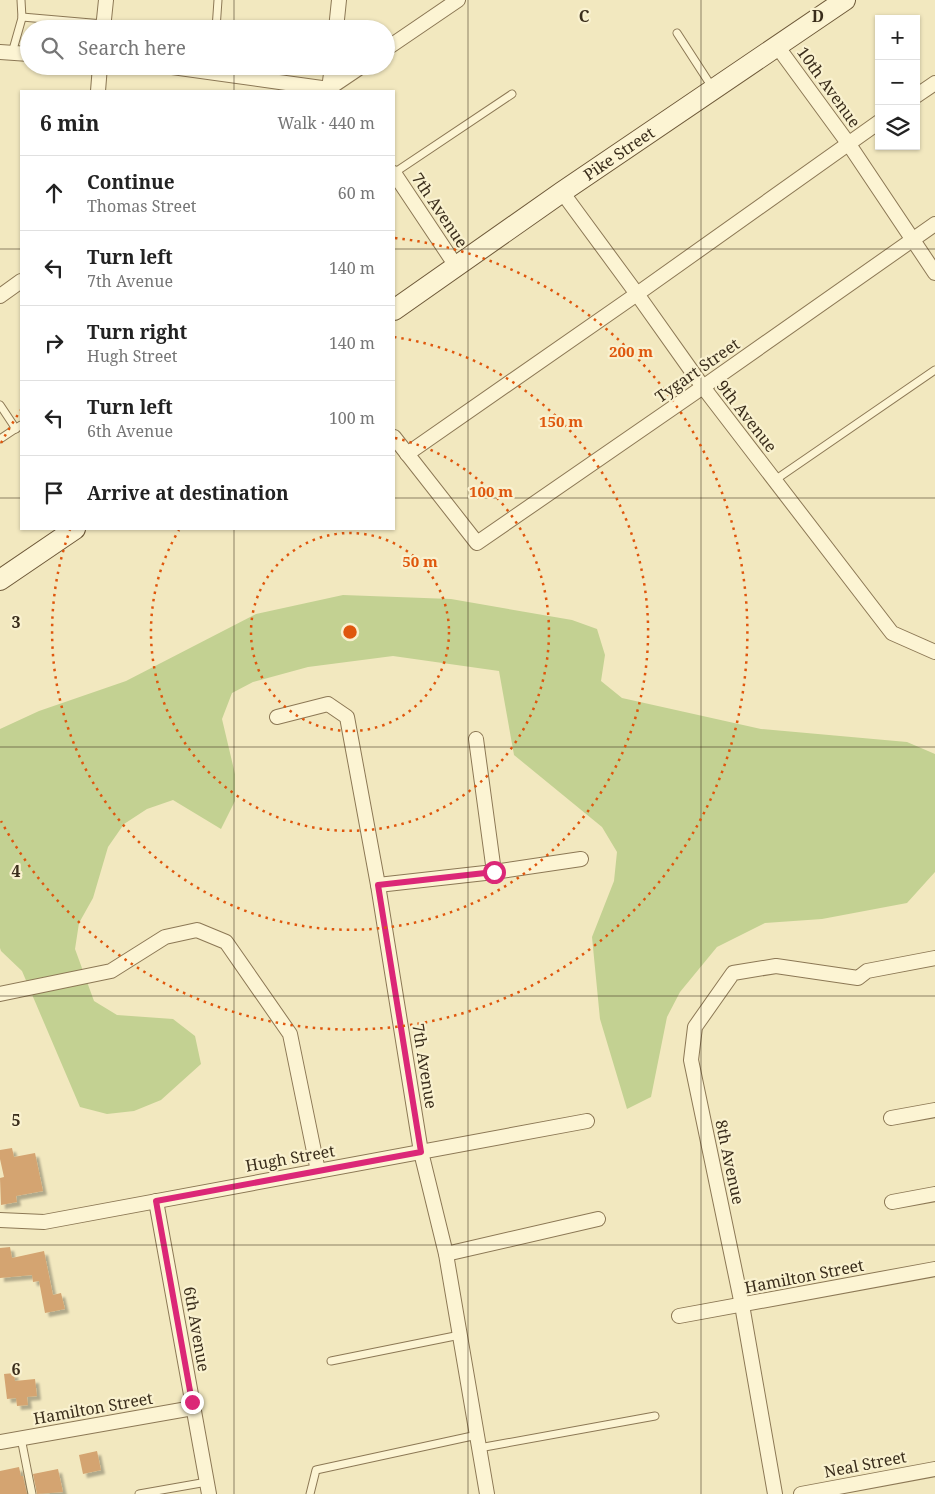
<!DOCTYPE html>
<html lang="en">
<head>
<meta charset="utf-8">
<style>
  :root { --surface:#fff; --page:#f6f6f6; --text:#222; --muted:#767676; --line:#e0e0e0 }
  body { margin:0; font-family:"Noto Serif",serif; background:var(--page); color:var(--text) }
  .controls { position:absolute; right:15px; top:15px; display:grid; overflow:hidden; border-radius:0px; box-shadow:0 1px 4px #0004 }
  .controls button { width:45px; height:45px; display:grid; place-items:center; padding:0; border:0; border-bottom:1px solid var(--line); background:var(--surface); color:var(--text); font:25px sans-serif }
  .stop { position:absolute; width:15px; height:15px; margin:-11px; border:4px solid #db2777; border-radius:50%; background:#fff }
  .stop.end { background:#db2777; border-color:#fff; box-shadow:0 1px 5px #0008 }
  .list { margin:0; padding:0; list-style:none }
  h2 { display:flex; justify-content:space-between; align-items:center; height:65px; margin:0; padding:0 20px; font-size:21px }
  h2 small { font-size:16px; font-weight:400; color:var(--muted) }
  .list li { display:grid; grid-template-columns:32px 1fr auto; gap:15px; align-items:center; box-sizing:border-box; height:75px; padding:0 20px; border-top:1px solid var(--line) }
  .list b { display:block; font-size:19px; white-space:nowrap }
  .list p { margin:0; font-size:16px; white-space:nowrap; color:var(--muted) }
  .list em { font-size:16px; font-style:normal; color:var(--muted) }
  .icon { flex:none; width:28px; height:28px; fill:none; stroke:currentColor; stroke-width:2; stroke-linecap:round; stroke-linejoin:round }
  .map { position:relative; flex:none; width:935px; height:1494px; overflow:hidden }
  .search { position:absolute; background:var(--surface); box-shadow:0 1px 4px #0004; left:20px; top:20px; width:375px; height:55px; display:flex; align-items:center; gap:12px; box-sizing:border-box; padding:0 18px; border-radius:28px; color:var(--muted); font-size:19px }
  .panel { position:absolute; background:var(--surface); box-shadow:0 1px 4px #0004; left:20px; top:90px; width:375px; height:440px; border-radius:0px }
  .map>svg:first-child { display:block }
  .green { fill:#c3d192 }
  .building { fill:#d4a471; filter:url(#shadow) }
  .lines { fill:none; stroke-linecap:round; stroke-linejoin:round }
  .lane-casing { stroke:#8c7855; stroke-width:9 }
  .street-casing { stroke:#8c7855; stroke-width:16 }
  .secondary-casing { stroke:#6e5939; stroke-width:22 }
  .lane { stroke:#fcf4d3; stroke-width:7 }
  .street { stroke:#fcf4d3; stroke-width:14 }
  .secondary { stroke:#fcf4d3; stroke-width:20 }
  .route { stroke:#db2777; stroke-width:6 }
  .grid { fill:none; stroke:#3a2d1b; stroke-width:1; stroke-opacity:0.55 }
  .ring { fill:none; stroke:#df570d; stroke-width:2.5; stroke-dasharray:2.5 5 }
  .labels { text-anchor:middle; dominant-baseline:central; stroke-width:4.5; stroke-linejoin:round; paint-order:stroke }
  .street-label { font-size:16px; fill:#3a2d1b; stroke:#f9f1cf }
  .grid-label { font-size:16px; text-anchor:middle; font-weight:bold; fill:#3a2d1b; stroke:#f9f1cf; stroke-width:4.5; stroke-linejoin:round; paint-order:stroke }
  .centre { fill:#df570d; stroke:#f9f1cf; stroke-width:2.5 }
  .ring-label { font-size:15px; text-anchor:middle; font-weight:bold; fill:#df570d; stroke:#f9f1cf; stroke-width:4.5; stroke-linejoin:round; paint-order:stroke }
</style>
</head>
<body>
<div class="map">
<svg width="935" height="1494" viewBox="0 0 935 1494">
  <defs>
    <filter id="shadow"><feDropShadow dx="4" dy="4" stdDeviation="1" flood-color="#0004"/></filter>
  </defs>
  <rect width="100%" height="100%" fill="#f2e8bf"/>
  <polygon class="green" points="343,595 451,599 572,620 597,629 605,655 601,681 622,698 761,729 907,742 935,754 935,872 907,903 822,919 765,923 717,947 680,992 667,1017 651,1097 627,1109 600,1019 592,937 614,881 617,852 602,827 514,755 499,671 393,656 308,667 253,682 232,693 222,719 235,774 235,801 221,829 173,800 147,809 124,824 108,847 93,898 79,923 75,949 94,1001 117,1015 173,1019 195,1036 201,1064 161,1100 134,1111 107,1114 80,1107 22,971 1,951 0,948 0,729 39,711 126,681 256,614"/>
  <g class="building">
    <polygon points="12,1148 14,1157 35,1153 43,1191 16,1196 17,1202 1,1205 0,1178 4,1177 0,1159 0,1150"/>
    <polygon points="10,1247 12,1258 44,1251 53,1295 61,1293 65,1309 45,1313 39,1281 33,1282 32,1275 0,1278 0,1248"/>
    <polygon points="14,1373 15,1381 35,1379 37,1396 27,1397 28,1405 17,1406 16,1398 7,1399 4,1374"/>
    <polygon points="97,1451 101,1470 83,1474 79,1455"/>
    <polygon points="19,1467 21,1476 23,1476 27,1494 0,1494 0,1471"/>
    <polygon points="58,1469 63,1492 37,1494 33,1474"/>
  </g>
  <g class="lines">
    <g class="lane-casing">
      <g id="lane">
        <polyline points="22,17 103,24"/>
        <polyline points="216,29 218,0"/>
        <polyline points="677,33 712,87"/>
        <polyline points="12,53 22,18 21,0"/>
        <polyline points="394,173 512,94"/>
        <polyline points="0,405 16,429"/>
        <polyline points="0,439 21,425"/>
        <polyline points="775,480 935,370"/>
        <polyline points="331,1361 460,1335"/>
        <polyline points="21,1438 32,1494"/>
        <polyline points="479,1448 655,1416"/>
        <polyline points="139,1494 207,1482"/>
        <polyline points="310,1494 316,1470 477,1435"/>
      </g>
    </g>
    <g class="street-casing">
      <g id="street">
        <polyline points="103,29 106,0"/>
        <polyline points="336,29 339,0"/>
        <polyline points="777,46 848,143 935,273"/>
        <polyline points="386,49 458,0"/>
        <polyline points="0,52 29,54"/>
        <polyline points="165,66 329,89"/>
        <polyline points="98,91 100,66"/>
        <polyline points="325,91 362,66"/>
        <polyline points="331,91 329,89 332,66"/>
        <polyline points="916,96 935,83"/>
        <polyline points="394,173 456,266"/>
        <polyline points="562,192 637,294 703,387 892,633 935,652"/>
        <polyline points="0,296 21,281"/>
        <polyline points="394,437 477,543 703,387 935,224"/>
        <polyline points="407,454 637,294 879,122"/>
        <polyline points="277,717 328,704 347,717 378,885 421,1152 446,1254 487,1494"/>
        <polyline points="476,739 494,872"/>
        <polyline points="378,885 494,872 581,859"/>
        <polyline points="0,994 111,971 165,937 197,930 226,942 290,1034 318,1171"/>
        <polyline points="891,1118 935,1110"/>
        <polyline points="156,1201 209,1494"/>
        <polyline points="892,1202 935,1194"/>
        <polyline points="0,1220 44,1222 587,1121"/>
        <polyline points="446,1254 598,1219"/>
        <polyline points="679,1316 935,1269"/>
        <polyline points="0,1442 193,1408"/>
        <polyline points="775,1494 742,1305 691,1060 695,1027 733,973 776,966 858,978 867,971 935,958"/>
        <polyline points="801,1494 935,1469"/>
      </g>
    </g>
    <g class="secondary-casing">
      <g id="secondary">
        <path id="s1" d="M394,310L562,192L845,0"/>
        <polyline points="0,580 75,529"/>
      </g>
    </g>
    <use href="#lane" class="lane"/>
    <use href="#street" class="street"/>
    <use href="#secondary" class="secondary"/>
  </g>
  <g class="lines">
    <polyline class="route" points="192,1402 156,1201 421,1152 378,885 494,872"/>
  </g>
  <path class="grid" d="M234,0V29M468,0V1494M701,0V1494M234,66V91M0,249H21M394,249H935M0,498H21M394,498H935M234,529V1494M0,747H935M0,996H935M0,1245H935"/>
  <g class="ring">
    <circle cx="350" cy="632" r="99"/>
    <path d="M395 438A199 199 0 1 1 179 530"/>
    <path d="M394 337A298 298 0 1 1 70 530"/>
    <path d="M1 443A397 397 0 0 1 21 410M395 238A397 397 0 1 1 1 821"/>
  </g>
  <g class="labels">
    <g class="street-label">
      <text transform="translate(829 87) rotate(54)">10th Avenue</text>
      <text stroke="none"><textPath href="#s1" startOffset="274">Pike Street</textPath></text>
      <text transform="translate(440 210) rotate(56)">7th Avenue</text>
      <text transform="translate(697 370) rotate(-35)">Tygart Street</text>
      <text transform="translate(747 416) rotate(52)">9th Avenue</text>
      <text transform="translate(425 1066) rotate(81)">7th Avenue</text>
      <text transform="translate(290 1158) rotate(-10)">Hugh Street</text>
      <text transform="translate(730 1162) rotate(78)">8th Avenue</text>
      <text transform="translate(804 1276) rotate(-11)">Hamilton Street</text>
      <text transform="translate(197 1329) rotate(80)">6th Avenue</text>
      <text transform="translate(93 1408) rotate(-10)">Hamilton Street</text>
      <text transform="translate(865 1464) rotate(-11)">Neal Street</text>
    </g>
  </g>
  <g class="grid-label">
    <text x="584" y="22">C</text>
    <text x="818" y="22">D</text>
    <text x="16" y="628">3</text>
    <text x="16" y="877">4</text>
    <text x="16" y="1126">5</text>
    <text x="16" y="1375">6</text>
  </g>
  <circle cx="350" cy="632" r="8" class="centre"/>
  <g class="ring-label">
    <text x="631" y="357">200 m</text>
    <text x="561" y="427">150 m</text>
    <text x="491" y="497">100 m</text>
    <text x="420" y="567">50 m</text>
  </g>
</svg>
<div class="controls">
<button>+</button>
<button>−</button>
<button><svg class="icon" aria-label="layers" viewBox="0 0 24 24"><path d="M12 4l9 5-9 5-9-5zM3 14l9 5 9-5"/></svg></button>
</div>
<div class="stop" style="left:494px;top:872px"></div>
<div class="stop end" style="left:192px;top:1402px"></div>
<div class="search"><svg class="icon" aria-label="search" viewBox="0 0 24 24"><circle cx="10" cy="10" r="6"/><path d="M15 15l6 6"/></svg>Search here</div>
<section class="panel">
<h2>6 min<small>Walk · 440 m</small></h2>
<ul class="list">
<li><svg class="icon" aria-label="ahead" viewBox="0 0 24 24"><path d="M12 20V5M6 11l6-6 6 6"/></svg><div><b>Continue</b><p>Thomas Street</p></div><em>60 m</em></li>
<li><svg class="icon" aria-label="left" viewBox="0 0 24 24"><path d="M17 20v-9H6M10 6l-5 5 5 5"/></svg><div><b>Turn left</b><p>7th Avenue</p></div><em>140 m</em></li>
<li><svg class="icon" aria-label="right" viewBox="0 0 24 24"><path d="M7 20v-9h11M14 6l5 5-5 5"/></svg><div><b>Turn right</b><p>Hugh Street</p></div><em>140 m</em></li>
<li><svg class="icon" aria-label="left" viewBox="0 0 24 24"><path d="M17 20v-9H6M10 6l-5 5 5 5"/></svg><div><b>Turn left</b><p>6th Avenue</p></div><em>100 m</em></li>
<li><svg class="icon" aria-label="arrive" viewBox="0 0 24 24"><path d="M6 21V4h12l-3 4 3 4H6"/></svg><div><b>Arrive at destination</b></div></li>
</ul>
</section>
</div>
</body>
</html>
